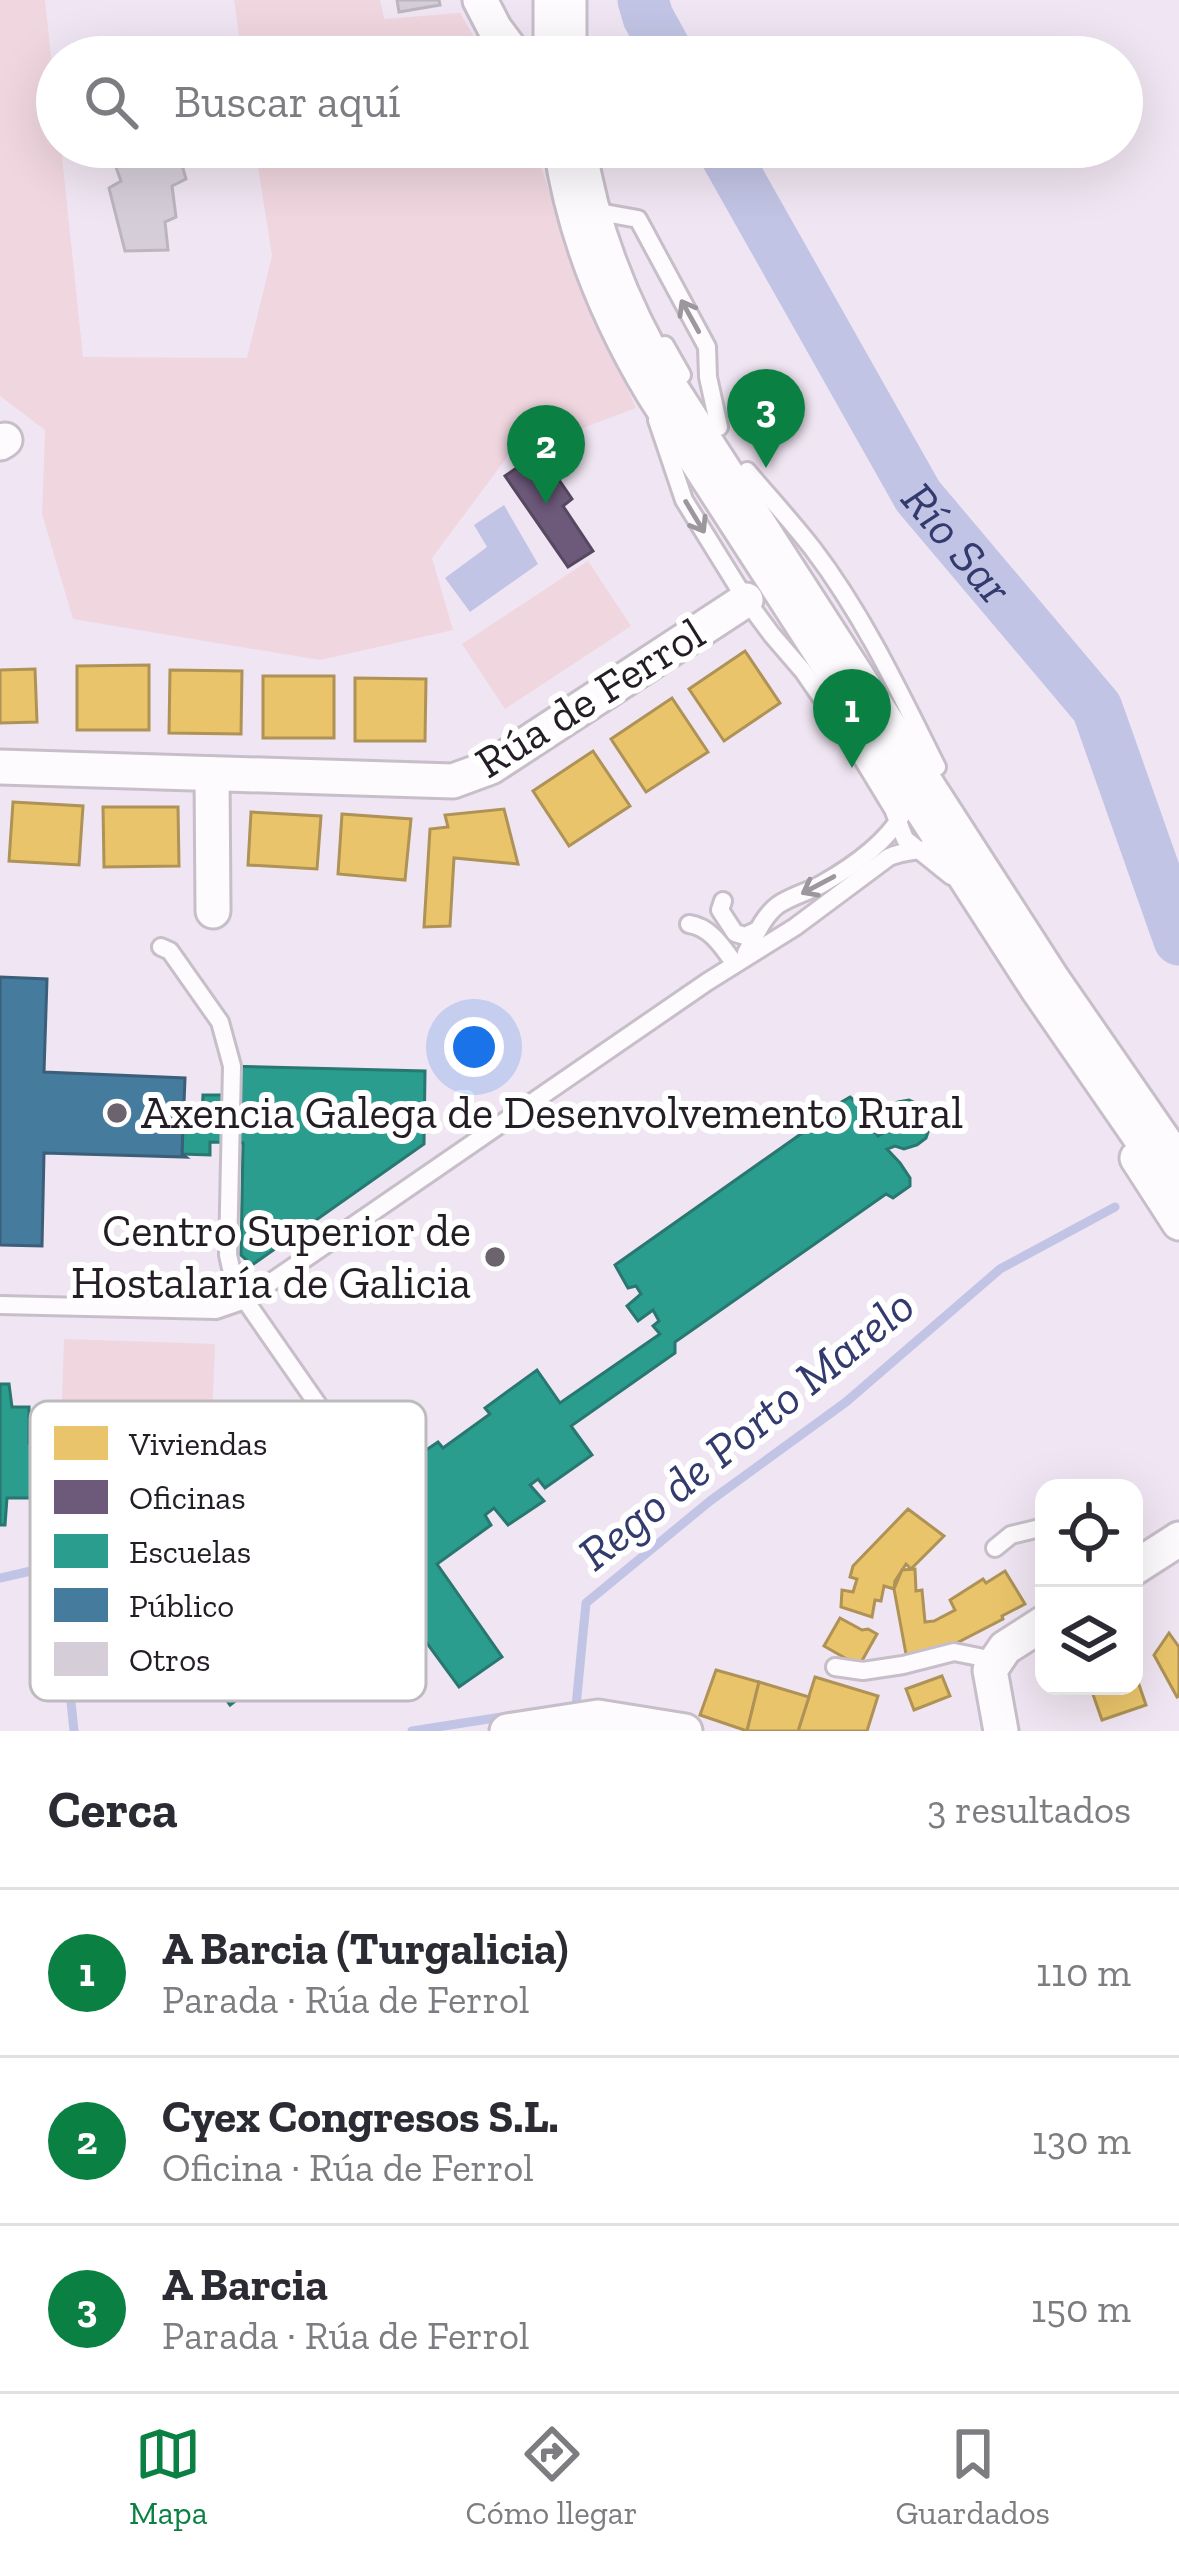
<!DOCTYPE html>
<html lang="es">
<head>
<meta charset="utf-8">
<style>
  :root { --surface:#fff; --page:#f2f2f3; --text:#2b2b33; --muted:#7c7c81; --line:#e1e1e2; --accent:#0b8043 }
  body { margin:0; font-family:"Zilla Slab",serif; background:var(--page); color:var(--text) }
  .controls { position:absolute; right:36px; bottom:36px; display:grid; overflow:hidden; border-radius:24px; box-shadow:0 12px 48px #0002 }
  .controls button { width:108px; height:108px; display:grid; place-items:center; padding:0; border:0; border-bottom:3px solid var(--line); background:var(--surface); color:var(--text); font:60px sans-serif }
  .you { position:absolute; left:474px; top:1047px; width:42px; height:42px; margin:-30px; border:9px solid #fff; border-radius:50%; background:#1a73e8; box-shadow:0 0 0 18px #1a73e833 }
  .badge { display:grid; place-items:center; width:78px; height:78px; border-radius:50%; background:var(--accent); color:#fff; font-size:39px; font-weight:700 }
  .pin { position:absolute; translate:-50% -99px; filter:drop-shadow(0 3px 6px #0008) }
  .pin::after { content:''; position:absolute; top:63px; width:42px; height:36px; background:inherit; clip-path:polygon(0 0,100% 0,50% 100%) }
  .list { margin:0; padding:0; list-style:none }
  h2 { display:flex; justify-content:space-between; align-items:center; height:156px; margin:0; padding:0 48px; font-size:51px }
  h2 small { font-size:39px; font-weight:400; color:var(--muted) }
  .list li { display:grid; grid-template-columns:78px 1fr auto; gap:36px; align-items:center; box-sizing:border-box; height:168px; padding:0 48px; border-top:3px solid var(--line) }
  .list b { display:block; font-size:45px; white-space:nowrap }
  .list p { margin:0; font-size:39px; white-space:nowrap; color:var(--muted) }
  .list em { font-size:39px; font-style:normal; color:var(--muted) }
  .icon { flex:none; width:66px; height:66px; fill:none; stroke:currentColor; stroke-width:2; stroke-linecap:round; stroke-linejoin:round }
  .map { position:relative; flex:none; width:1179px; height:1731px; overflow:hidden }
  .search { position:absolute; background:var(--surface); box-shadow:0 12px 48px #0002; left:36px; right:36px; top:36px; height:132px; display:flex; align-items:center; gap:30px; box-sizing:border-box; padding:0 42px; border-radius:66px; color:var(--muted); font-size:45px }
  .sheet { height:660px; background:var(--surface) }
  nav { display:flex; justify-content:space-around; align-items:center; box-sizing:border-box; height:168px; border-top:3px solid var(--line); background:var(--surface); font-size:33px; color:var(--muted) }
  nav a { display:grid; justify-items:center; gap:6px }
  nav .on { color:var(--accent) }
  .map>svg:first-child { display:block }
  .green { fill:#f0d6df }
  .water { fill:#c2c4e5 }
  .homes { fill:#e9c46a; stroke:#ae9256; stroke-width:3 }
  .offices { fill:#6d597a; stroke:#574761; stroke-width:3 }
  .schools { fill:#2a9d8f; stroke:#287770; stroke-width:3 }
  .public { fill:#457b9d; stroke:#3b5f79; stroke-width:3 }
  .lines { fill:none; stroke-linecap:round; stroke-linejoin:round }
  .stream { stroke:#c2c4e5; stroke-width:9 }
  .river { stroke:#c2c4e5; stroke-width:51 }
  .building { fill:#d5ced9; stroke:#bbb5bf; stroke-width:3 }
  .service-casing { stroke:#c7bec9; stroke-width:22 }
  .minor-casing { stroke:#c7bec9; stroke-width:39 }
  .primary-casing { stroke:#c7bec9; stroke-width:57 }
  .service { stroke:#fdfbfd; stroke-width:16 }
  .minor { stroke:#fdfbfd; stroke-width:33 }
  .primary { stroke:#fdfbfd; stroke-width:51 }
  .oneway { stroke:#9b979c }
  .poi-dot { fill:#6b636d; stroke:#fff; stroke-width:4.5 }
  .labels { text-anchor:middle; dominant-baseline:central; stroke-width:12; stroke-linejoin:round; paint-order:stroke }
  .street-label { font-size:45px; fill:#241d26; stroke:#fff }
  .poi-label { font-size:45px; fill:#241d26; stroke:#fff; text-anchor:start }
  .water-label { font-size:48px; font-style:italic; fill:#333a6e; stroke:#fff }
  .key { fill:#fff; stroke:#bdbbbe; stroke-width:3 }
  .key-label { font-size:33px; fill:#241d26 }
</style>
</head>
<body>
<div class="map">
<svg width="1179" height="1731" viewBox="0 0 1179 1731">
  <rect width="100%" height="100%" fill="#f0e5f2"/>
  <g class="green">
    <polygon points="0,0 45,0 57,111 57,147 61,147 83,357 247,358 272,256 255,147 534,147 583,289 636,408 508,456 432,558 453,630 320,660 73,619 42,514 45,430 0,396"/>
    <polygon points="234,0 380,0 384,19 460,13 486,57 242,57"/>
    <polygon points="588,561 631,626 505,709 462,644"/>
    <polygon points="64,1339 215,1344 209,1497 59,1491"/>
  </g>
  <polygon class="water" points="504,505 538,564 470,612 445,578 487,547 474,525"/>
  <g class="homes">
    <polygon points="745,651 780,703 724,741 689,689"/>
    <polygon points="149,665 149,730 77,730 77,666"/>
    <polygon points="35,669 37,722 0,723 0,670"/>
    <polygon points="170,670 242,671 241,734 169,733"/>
    <rect x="263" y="676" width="71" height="62"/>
    <polygon points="355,678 426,679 425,741 355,741"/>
    <polygon points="672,698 708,752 646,792 611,739"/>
    <polygon points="593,751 630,806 569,846 533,791"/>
    <polygon points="13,802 83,806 79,865 9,861"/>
    <polygon points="103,807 178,807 179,866 104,867"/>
    <polygon points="504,809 518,864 454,858 450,926 424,927 430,829 448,827 445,815"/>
    <polygon points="251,812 321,816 317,869 248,865"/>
    <polygon points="342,814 411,819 405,880 338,874"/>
    <polygon points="908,1509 944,1536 911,1569 906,1564 895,1581 894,1589 884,1586 881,1601 875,1600 872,1617 841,1607 842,1590 853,1592 857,1579 850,1577 853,1566"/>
    <polygon points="915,1569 916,1591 922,1590 925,1622 934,1621 955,1610 950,1600 983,1579 986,1583 1005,1571 1025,1604 1002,1616 1003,1619 945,1649 915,1656 906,1654 894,1589 902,1570"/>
    <polygon points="840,1618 862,1630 868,1629 877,1634 859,1666 824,1646"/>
    <polygon points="1169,1633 1179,1647 1179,1696 1177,1697 1154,1655"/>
    <polygon points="716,1670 759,1682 747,1731 700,1715"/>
    <polygon points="1134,1670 1146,1705 1102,1720 1090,1686 1134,1686"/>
    <polygon points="942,1676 950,1696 914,1710 906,1689"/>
    <polygon points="815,1677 878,1696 867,1731 798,1731"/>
    <polygon points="759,1682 809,1697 798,1731 747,1731"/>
  </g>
  <polygon class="offices" points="540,452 572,499 563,506 593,551 568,567 505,476"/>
  <g class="schools">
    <polygon points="223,1066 425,1071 424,1144 252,1265 241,1255 243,1143 210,1142 210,1155 182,1154 183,1116 202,1116 203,1095 223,1095"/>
    <polygon points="850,1097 863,1108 867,1115 865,1120 878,1136 887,1131 883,1120 887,1109 898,1102 909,1100 920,1105 928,1113 930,1126 926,1138 917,1145 904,1149 895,1146 887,1149 900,1163 910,1178 910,1186 893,1198 886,1194 675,1342 675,1353 571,1426 592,1455 545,1488 538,1479 530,1485 544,1501 508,1525 494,1508 485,1515 491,1525 437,1564 502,1657 459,1687 366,1560 337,1578 329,1565 322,1563 315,1566 312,1573 315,1583 323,1581 331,1595 324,1603 339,1628 316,1644 326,1661 272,1698 260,1682 230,1705 212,1679 203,1682 194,1670 195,1665 215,1651 216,1642 213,1638 195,1640 170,1634 156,1619 151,1606 149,1596 151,1577 158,1561 164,1555 187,1546 205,1544 214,1525 231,1512 243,1508 269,1509 290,1525 296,1538 300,1562 289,1590 294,1594 300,1593 304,1589 300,1572 305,1558 319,1550 327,1549 339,1557 410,1509 388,1476 438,1442 443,1448 490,1414 485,1408 537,1370 560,1403 660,1334 653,1326 659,1321 653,1310 638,1321 627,1306 641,1294 636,1286 628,1288 615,1265 832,1112 833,1107"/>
    <polygon points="0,1384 9,1384 12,1407 29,1407 29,1443 37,1443 34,1498 7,1498 5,1525 0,1525"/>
  </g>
  <polygon class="public" points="0,977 47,979 44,1072 185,1078 182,1154 186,1157 44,1153 42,1246 0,1245"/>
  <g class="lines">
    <g class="stream">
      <polyline points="0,1578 57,1565 74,1731"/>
      <polyline points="566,1707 576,1706 586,1603 710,1501 846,1402 1000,1269 1115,1207"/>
      <polyline points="412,1731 508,1716"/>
    </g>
    <g class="river">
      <polyline points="643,0 648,17 670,57"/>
      <path id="s1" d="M721,147L918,496L1097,708L1179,940"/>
    </g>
  </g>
  <g class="building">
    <polygon points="397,0 439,0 440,5 399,12"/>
    <polygon points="134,147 177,147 186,179 172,186 176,217 165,222 168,250 125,251 109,188 121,181 113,159 136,153"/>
  </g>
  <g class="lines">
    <g class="service-casing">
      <g id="service">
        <polyline points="599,212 638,219 707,347 708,377 719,427"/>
        <polyline points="665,345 682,375"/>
        <polyline points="657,420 684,500 746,600 772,635 803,671 854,745 893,809 905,839 951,876"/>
        <path d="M747,471C769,497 792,522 813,549C864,616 900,693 937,767"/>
        <polyline points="723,901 720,910 735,933 745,936 758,930"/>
        <path d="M689,924C711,927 723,948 735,964"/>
        <polyline points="161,947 170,951 220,1022 232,1066 228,1255 233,1277 245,1300 394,1514"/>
        <path d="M746,953C755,937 763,916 778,905C791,896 808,892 822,884C852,867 884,845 902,815"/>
        <path d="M0,1305L216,1310L245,1300L707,982L795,927L889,857C909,848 929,853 948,841"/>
        <polyline points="342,1439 367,1413"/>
        <polyline points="995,1548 1011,1535 1044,1527"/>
        <polyline points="835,1667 863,1671 903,1665 954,1652 994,1660"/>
      </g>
    </g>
    <g class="minor-casing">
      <g id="minor">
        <polyline points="480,0 495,29 516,57"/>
        <polyline points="0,443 5,440"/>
        <polyline points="0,767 453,781 491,767 746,600"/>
        <polyline points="212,774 213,911"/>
        <polyline points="1137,1158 1179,1223"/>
        <polyline points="1134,1568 1179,1539"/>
        <polyline points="507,1731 598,1717 685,1731"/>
        <polyline points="1001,1731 990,1670 1005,1648 1044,1623"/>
      </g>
    </g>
    <g class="primary-casing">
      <g id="primary">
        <polyline points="560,0 560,57"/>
        <path d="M570,147C583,234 616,314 661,389L1045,984L1179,1178"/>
      </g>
    </g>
    <use href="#service" class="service"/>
    <use href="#minor" class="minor"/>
    <use href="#primary" class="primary"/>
  </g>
  <defs><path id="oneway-shaft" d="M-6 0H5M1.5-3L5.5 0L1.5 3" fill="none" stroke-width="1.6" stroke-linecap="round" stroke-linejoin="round" transform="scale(3)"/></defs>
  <g class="oneway">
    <use href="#oneway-shaft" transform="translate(690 316) rotate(-119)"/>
    <use href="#oneway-shaft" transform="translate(695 517) rotate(59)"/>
    <use href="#oneway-shaft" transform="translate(818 885) rotate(152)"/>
  </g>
  <g class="poi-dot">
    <circle cx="117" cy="1113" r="12"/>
    <circle cx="495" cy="1257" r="12"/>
  </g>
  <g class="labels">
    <g class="street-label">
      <text transform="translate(590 698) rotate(-32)">Rúa de Ferrol</text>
    </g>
    <g class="poi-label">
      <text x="141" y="1113">Axencia Galega de Desenvolvemento Rural</text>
      <text x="471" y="1231" text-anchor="end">Centro Superior de<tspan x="471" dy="52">Hostalaría de Galicia</tspan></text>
    </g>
    <g class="water-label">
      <text stroke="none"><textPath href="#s1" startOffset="462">Río Sar</textPath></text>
      <text transform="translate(746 1429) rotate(-39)">Rego de Porto Marelo</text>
    </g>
  </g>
  <rect x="30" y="1401" width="396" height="300" rx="18" class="key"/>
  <rect x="54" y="1426" width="54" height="34" fill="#e9c46a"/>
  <rect x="54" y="1480" width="54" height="34" fill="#6d597a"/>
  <rect x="54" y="1534" width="54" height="34" fill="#2a9d8f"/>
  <rect x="54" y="1588" width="54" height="34" fill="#457b9d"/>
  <rect x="54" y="1642" width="54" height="34" fill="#d5ced9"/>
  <g class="key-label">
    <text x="129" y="1455">Viviendas</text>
    <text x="129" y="1509">Oficinas</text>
    <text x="129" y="1563">Escuelas</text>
    <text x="129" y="1617">Público</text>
    <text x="129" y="1671">Otros</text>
  </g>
</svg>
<div class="controls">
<button><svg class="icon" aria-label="locate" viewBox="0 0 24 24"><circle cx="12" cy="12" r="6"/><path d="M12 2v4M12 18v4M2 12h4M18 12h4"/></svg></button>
<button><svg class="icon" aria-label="layers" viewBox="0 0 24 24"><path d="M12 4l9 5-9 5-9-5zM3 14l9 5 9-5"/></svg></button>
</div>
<div class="you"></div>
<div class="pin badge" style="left:852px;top:768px">1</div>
<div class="pin badge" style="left:546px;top:504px">2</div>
<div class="pin badge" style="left:766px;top:468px">3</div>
<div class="search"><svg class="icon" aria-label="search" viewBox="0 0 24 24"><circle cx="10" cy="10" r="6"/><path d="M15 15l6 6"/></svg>Buscar aquí</div>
</div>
<section class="sheet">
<h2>Cerca<small>3 resultados</small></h2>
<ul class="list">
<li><span class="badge">1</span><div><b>A Barcia (Turgalicia)</b><p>Parada · Rúa de Ferrol</p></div><em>110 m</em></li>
<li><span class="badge">2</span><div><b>Cyex Congresos S.L.</b><p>Oficina · Rúa de Ferrol</p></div><em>130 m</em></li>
<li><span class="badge">3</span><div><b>A Barcia</b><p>Parada · Rúa de Ferrol</p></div><em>150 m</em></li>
</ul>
</section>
<nav>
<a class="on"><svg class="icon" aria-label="map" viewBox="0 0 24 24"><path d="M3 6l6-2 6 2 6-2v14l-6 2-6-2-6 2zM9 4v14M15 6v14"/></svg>Mapa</a>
<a><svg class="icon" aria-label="directions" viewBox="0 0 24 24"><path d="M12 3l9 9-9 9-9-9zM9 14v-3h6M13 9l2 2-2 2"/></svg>Cómo llegar</a>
<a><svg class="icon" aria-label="saved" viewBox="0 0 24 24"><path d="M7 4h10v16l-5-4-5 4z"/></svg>Guardados</a>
</nav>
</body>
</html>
